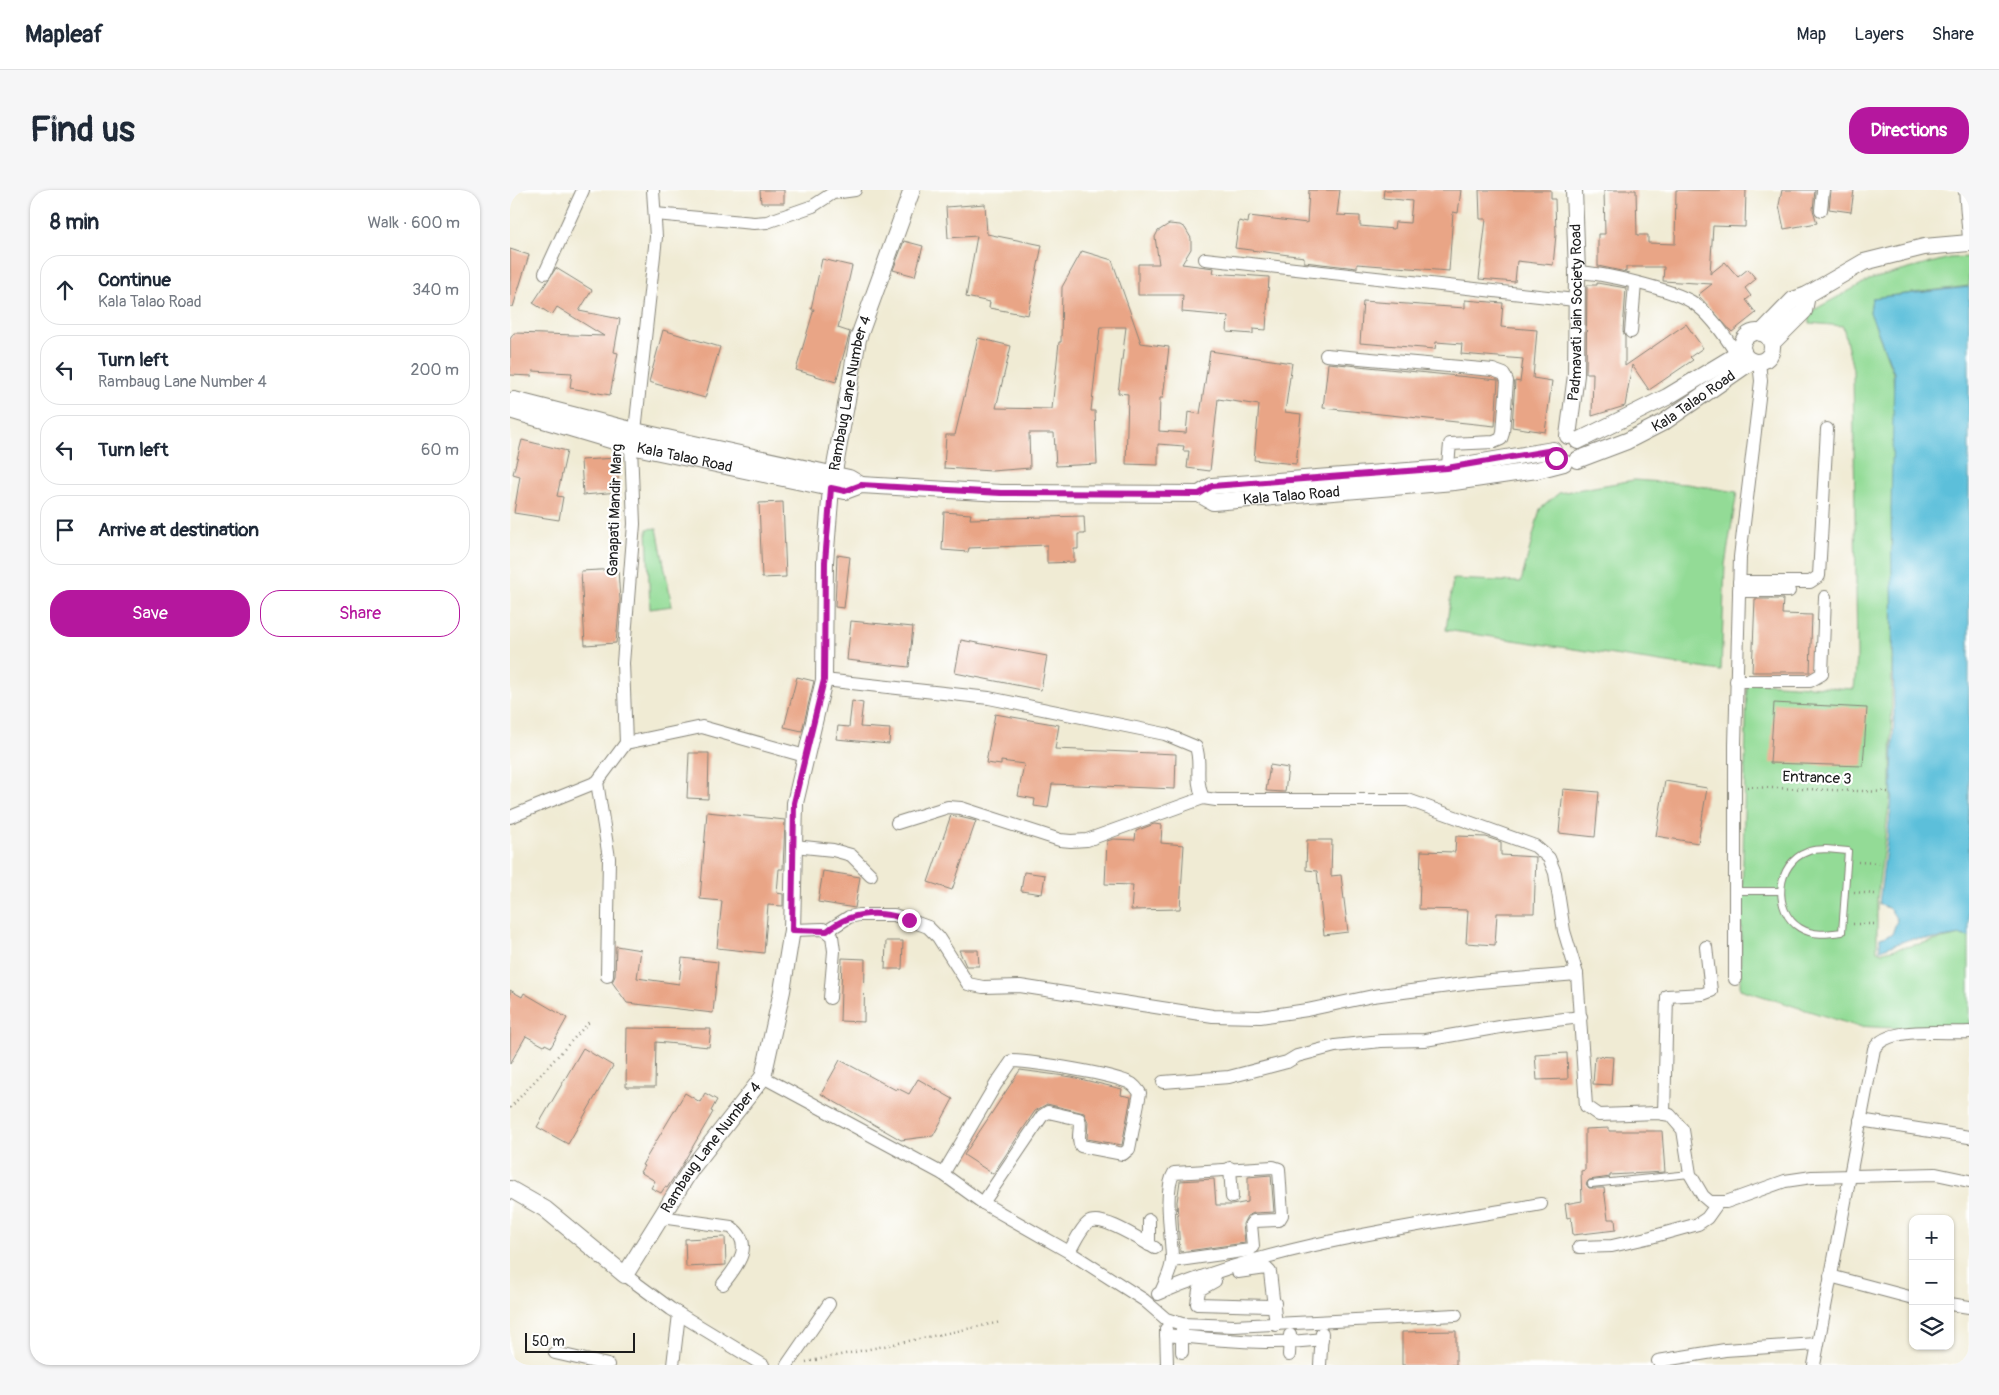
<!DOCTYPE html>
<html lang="en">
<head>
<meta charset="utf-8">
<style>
  :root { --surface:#fff; --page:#f6f6f7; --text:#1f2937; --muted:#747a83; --line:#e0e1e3; --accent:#b5179e }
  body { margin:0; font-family:Pangolin,sans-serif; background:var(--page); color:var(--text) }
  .controls { position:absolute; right:15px; bottom:15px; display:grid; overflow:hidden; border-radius:10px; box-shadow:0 1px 4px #0004 }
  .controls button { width:45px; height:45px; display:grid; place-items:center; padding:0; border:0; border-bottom:1px solid var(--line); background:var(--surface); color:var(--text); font:25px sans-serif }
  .scale { position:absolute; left:15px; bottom:12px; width:110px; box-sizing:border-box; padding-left:5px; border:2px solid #1c1c1c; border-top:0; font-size:14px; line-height:18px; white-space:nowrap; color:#1c1c1c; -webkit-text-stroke:4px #fff; paint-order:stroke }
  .stop { position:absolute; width:15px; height:15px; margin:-11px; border:4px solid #b5179e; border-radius:50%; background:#fff }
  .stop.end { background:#b5179e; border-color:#fff; box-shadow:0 1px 5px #0008 }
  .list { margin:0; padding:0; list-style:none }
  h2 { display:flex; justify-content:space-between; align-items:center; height:65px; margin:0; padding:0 20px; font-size:21px }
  h2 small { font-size:16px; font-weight:400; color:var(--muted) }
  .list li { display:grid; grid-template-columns:32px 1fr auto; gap:15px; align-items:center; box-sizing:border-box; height:70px; margin:0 10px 10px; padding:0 10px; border:1px solid var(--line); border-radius:20px }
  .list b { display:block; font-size:19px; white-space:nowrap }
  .list p { margin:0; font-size:16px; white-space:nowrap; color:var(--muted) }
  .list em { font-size:16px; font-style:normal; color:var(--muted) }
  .actions { display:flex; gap:10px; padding:15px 20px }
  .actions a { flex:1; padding:11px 0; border:1px solid var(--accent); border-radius:20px; text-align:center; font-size:18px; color:var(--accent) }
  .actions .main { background:var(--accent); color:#fff }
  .icon { flex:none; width:28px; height:28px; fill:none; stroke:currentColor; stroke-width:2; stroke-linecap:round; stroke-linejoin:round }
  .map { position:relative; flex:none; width:1459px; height:1175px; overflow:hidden; border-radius:20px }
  header { display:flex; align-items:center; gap:30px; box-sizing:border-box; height:70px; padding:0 25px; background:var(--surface); border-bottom:1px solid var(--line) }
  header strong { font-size:24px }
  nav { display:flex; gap:28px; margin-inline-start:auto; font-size:18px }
  .intro { display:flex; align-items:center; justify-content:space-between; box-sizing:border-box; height:120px; padding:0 30px }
  h1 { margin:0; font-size:35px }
  .button { padding:12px 22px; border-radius:20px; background:var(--accent); color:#fff; font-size:18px; font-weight:700 }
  main { display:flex; gap:30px; padding:0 30px }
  aside { flex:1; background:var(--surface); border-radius:20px; box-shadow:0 1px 4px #0004 }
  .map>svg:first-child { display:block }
  .green { fill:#93db96; stroke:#587c59 }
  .water { fill:#5cbfda; stroke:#3c6e7b }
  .building { fill:#e9a586 }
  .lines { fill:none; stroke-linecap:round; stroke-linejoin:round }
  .service-casing { stroke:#868478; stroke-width:8 }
  .minor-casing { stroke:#868478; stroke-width:14 }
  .tertiary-casing { stroke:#868478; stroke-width:18 }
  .path { stroke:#868478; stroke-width:2.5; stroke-dasharray:1 4; stroke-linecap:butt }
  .service { stroke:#fff; stroke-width:6 }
  .minor { stroke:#fff; stroke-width:12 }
  .tertiary { stroke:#fff; stroke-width:16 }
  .route { stroke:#b5179e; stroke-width:6 }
  .labels { text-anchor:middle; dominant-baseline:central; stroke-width:4.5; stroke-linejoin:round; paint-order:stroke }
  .street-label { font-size:15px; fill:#1c1c1c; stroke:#fff }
</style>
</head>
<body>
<header>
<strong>Mapleaf</strong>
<nav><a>Map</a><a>Layers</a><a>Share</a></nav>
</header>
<div class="intro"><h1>Find us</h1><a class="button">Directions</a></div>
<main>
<aside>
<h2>8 min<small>Walk · 600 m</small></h2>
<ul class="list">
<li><svg class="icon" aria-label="ahead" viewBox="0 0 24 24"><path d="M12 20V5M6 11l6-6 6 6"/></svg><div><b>Continue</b><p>Kala Talao Road</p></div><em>340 m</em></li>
<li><svg class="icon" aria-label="left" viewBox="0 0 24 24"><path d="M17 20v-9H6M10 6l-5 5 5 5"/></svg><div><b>Turn left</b><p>Rambaug Lane Number 4</p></div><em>200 m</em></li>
<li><svg class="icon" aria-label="left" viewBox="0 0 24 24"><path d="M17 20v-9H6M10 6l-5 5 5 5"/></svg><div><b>Turn left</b></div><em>60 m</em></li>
<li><svg class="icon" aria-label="arrive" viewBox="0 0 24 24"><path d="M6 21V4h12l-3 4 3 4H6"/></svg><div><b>Arrive at destination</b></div></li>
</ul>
<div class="actions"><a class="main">Save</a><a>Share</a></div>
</aside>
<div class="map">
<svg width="1459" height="1175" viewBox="0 0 1459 1175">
  <rect width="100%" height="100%" fill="#fff"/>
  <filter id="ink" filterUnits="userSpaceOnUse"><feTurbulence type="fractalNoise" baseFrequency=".02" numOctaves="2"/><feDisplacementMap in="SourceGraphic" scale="10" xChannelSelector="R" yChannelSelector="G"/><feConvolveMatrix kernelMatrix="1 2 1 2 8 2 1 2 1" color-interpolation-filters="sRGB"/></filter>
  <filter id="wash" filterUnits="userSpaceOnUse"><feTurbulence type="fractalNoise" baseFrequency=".0096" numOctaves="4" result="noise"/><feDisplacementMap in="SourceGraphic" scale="20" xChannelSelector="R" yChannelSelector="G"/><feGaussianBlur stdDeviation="1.12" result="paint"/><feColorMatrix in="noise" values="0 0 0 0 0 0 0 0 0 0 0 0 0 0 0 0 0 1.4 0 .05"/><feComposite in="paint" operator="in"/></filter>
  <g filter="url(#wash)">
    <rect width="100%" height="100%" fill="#f0ebd4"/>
    <g class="green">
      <polygon points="1459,67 1459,96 1362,108 1360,122 1383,183 1384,211 1381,601 1367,709 1367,760 1372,762 1451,745 1459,747 1459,842 1346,836 1230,799 1237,492 1344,499 1347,467 1343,180 1333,136 1299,133 1298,123 1359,90 1439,68"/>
      <polygon points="1124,290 1177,294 1227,302 1215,375 1211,481 936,440 943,389 1011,392 1030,319 1049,303"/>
      <polygon points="147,338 162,416 140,419 137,339"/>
    </g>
    <polygon class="water" points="1459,97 1459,747 1451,745 1425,749 1400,749 1370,760 1370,748 1382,744 1387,730 1380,719 1369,714 1381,618 1384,527 1381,319 1384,183 1360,122 1362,108"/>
    <g id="blocks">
      <g class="building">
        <polygon points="250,0 274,0 274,13 251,13"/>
        <polygon points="799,0 830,0 827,25 850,26 850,36 884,39 885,32 900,33 902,11 873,8 874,0 951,0 948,23 943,22 939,81 847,74 847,78 794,72 794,67 725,58 729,31 738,33 739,26 797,33"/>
        <polygon points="969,0 1041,0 1041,9 1045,9 1046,45 1043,75 1007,71 1005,92 969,89 976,29 970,29"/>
        <polygon points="1094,0 1126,0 1127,45 1138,45 1138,53 1165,54 1166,0 1236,0 1235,37 1203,36 1200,84 1215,72 1228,87 1238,79 1246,89 1235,98 1241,106 1236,110 1246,123 1222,142 1188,105 1202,94 1153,91 1154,77 1116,77 1116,82 1088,76 1088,44 1095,44"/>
        <polygon points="1272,0 1305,0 1303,20 1307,33 1274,39 1269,15"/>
        <polygon points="1321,0 1344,0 1341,22 1319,19"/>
        <polygon points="475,14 477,44 532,55 518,125 479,118 480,112 456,107 467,46 438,48 436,17"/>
        <polygon points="659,34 670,35 675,38 681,48 681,59 672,74 704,78 703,83 759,87 756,140 743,139 743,144 717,142 718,126 672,122 673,105 628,105 628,74 649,74 645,47 648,41"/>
        <polygon points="394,51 413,56 405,86 383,80"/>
        <polygon points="0,59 19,65 3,117 0,116"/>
        <polygon points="572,61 602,70 631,153 659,157 653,208 650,208 649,241 676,243 678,222 690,224 700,161 782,173 775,222 791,224 786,274 744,270 749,215 708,209 700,281 677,278 679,261 673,261 674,256 648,254 648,275 616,274 618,204 608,203 616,137 590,137 581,221 585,221 587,274 546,276 544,243 519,243 520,278 482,281 434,278 436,245 445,245 468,148 501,156 486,218 542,219 549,152 551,152 552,97"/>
        <polygon points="312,69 342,76 328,138 340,142 326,192 286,180 304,119 301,119"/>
        <polygon points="46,78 82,100 69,121 110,129 104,162 108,163 100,205 60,198 62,183 23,181 22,186 0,185 0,149 4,143 94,146 47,117 42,125 23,113"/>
        <polygon points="1087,93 1116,98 1113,141 1115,147 1115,176 1176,134 1193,158 1180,167 1183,170 1139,200 1122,175 1115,216 1082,226 1083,183 1076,183 1077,95 1087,95"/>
        <polygon points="955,110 993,113 991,137 1027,140 1023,188 1042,191 1035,242 1002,237 1005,191 1010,192 1013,169 951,164 952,154 926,152 925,159 850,153 853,111 955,118"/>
        <polygon points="153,140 210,157 195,208 139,192"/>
        <polygon points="818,173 988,190 985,236 813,218"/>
        <polygon points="12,250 57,261 47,306 53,307 49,330 4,323 10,286 3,284"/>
        <polygon points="107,268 109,302 73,305 71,270"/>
        <polygon points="273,312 276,387 252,388 249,313"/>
        <polygon points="434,322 461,324 460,329 574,326 575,344 568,344 568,359 564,359 564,372 537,373 537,355 459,358 458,362 432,360"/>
        <polygon points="327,365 340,367 334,418 325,417"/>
        <polygon points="108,379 110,410 106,453 75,455 71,381"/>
        <polygon points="1245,409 1273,409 1272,424 1302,425 1300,482 1242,482"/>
        <polygon points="341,431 403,437 399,477 337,470"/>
        <polygon points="451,450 537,466 531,500 445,483"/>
        <polygon points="287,487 304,491 292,541 274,537"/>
        <polygon points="342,511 353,513 350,537 380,539 379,554 326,549 328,536 339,537"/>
        <polygon points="1264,513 1357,518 1353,576 1260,573"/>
        <polygon points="485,524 549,535 545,559 666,564 665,599 542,594 538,618 524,616 525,609 508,606 514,574 491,571 491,575 476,573"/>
        <polygon points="179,563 199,563 198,609 177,608"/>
        <polygon points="760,575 778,578 775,602 756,601"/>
        <polygon points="1155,591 1197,598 1188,653 1146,646"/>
        <polygon points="1053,599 1089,602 1085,647 1049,643"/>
        <polygon points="197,622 275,630 273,679 269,679 267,703 273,704 273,716 258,715 254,763 207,758 212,711 190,709"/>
        <polygon points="441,625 466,631 442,700 418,692"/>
        <polygon points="644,634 652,635 651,653 674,655 670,719 621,720 623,695 595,694 597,651 604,649 625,650 626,641"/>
        <polygon points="946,646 976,647 991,652 991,665 1026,667 1024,723 987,723 985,755 956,753 958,720 909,719 911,661 945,662"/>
        <polygon points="797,650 822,650 821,686 831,685 838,742 814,745 807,681 796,680"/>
        <polygon points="313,681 350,687 345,718 308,712"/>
        <polygon points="514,682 535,685 532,704 511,701"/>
        <polygon points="376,751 393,751 392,779 375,779"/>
        <polygon points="106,756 131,760 127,788 169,794 172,768 208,772 203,823 117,813 102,792 105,786"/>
        <polygon points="449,760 468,760 469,776 456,776"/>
        <polygon points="332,768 355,769 354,832 330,831"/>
        <polygon points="0,800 12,807 14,803 57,828 41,857 35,854 34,856 16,846 0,874"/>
        <polygon points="117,838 201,839 199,857 146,852 145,897 116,897"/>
        <polygon points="73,858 103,876 58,954 27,937"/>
        <polygon points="1057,863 1058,889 1027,890 1025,865"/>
        <polygon points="1085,866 1103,867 1101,895 1083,894"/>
        <polygon points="330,870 386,900 387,898 399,904 408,889 443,909 423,946 391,950 311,904"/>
        <polygon points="510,880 562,887 612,899 611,905 621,907 612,955 577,949 578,932 574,923 537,914 525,921 483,984 454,965"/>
        <polygon points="175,903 190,912 195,903 207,910 201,921 203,922 172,975 157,998 155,997 151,1003 141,998 145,991 130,982 134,976 132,975"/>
        <polygon points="1099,938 1099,941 1152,941 1155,982 1100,985 1100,987 1079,990 1076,994 1079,998 1094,998 1098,1029 1105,1029 1106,1040 1063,1045 1061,1027 1057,1028 1055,1014 1072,1011 1071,981 1075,980 1075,939"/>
        <polygon points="761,985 764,1022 744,1023 737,1026 733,1034 735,1053 670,1062 667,1012 670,991 704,989 706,1015 722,1015 738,1012 738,987"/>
        <polygon points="215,1047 216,1075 176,1077 175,1049"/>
        <polygon points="946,1141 946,1175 892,1175 892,1142"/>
      </g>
    </g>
  </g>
  <g filter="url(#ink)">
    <use href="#blocks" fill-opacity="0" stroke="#868478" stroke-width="1"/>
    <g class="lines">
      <g class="service-casing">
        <g id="service">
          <path d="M1316,659L1338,661L1332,742C1318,744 1303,746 1290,738C1262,721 1266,673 1297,662C1302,659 1310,660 1316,659Z"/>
          <polyline points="1225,701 1271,701"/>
          <polyline points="1081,994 1180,984"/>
        </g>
      </g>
      <g class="minor-casing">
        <g id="minor">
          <polyline points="1455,0 1459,49"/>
          <polyline points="1311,20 1313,0"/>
          <polyline points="145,24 244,33 257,32 303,16 323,3 345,0"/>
          <polyline points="695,69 1065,110"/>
          <path d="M1067,82C1093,83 1161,99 1182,112C1201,124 1216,147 1227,165"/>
          <polyline points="35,83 73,0"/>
          <polyline points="1121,142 1125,94"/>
          <polyline points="816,165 983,180 994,184 997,191 993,243 991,249 984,252 940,254 937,285"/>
          <polyline points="1229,392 1300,392 1309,386 1317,239"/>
          <polyline points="1229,401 1279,401"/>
          <path d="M314,490L479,508L655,544L686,557C692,574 684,588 693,608L706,610H898L1025,656L1039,668L1045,683L1054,741L1067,784L1076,916L1089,925L1148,923L1160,925L1173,940L1180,984L1193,1006L1200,1012H1216L1275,991L1302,987L1426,984L1459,991"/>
          <polyline points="1226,491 1300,491 1312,484 1315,407"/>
          <polyline points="116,553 113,473 124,334 121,256 125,241 146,47 143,0"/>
          <polyline points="87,592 99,668 97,786"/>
          <polyline points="0,627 87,592 116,553 192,537 295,566"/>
          <polyline points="387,633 438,617 451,618 550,650 561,651 577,650 693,608"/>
          <polyline points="284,656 323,660 341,665 361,685"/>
          <polyline points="282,740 313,739 322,746 324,761 320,808"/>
          <polyline points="317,741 339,727 349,725 384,725 399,730 418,737 428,747 458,794 473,797 510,796 703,826 750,827 797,820 863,806 969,792 1067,784"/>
          <polyline points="1225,789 1225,555 1230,367 1251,191 1249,172"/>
          <polyline points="253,887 433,984 473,1013 559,1062 634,1110 656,1129 672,1134 724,1136 946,1125"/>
          <polyline points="653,892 719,887 777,872 787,866 825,856 871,851 915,850 996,836 1071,827"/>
          <polyline points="1154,924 1157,806 1193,804 1201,801 1196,757"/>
          <polyline points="1350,930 1459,947"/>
          <polyline points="720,978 722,1007"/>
          <path d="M433,984L486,894L502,871C525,872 604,884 622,894C626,897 627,899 630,903L619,959L613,964L571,956C566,948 572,938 569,929L538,922L532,926L473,1013"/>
          <path d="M151,1027L221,1037C246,1055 226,1077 213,1094"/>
          <polyline points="639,1030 639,1055"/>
          <polyline points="1069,1057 1102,1056 1141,1047 1188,1034 1197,1028 1207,1014"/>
          <path d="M559,1062C564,1054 570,1039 578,1033C591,1023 632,1051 645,1058"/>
          <polyline points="728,1082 756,1078 760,1082 766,1135"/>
          <polyline points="115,1085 161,1119 253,1175"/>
          <polyline points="1320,1086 1403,1108"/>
          <polyline points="705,1091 689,1100 687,1114 759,1116 765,1113"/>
          <path d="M651,1102C655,1092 662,1080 662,1069C662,1048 653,1000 664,983L763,977L769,979L772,1025L769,1030L744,1031L741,1034L743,1056L740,1060L662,1071"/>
          <path d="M648,1104C769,1052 902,1037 1031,1014"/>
          <polyline points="1440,1114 1459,1117"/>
          <polyline points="656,1139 657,1175"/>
          <polyline points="672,1139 672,1162"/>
          <path d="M656,1145C707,1149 760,1156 812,1149"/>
          <polyline points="45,1163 98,1175"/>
          <polyline points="779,1165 780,1145"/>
          <polyline points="1148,1171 1215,1160 1306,1154"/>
          <polyline points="163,1175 169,1124"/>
          <polyline points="277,1175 319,1114"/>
          <polyline points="810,1175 812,1143"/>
          <path d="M1304,1175L1364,859C1378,835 1434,844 1459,842"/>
        </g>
      </g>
      <g class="tertiary-casing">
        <g id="tertiary">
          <circle cx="1247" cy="157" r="15"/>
          <polyline points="1251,143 1283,110 1297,105 1354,72 1414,57 1459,53"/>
          <polyline points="1262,153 1294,121 1297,105"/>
          <polyline points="4,210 125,241 339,288 351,295"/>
          <path id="s1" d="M0,220L121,256L335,301L351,295L491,303L689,304L703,312L944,292L1027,280L1054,273"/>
          <path id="s2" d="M1058,246L1066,185L1067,82L1064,0"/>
          <polyline points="1068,251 1157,207 1233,161"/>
          <path id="s3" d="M1067,270L1117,251L1154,232L1242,171"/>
          <polyline points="689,304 702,296 937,278 1043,260"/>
          <path id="s4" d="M0,999L35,1019L115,1085L181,979L253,887L272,801L282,740L285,613L314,490L315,372L321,298L348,149L402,0"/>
        </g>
      </g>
      <g class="path">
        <polyline points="1237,597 1378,602"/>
        <polyline points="1348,672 1369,673"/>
        <polyline points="1344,702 1365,704"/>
        <polyline points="1343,734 1364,734"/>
        <polyline points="0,918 79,832"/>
        <polyline points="296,1172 491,1132"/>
      </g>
      <use href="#service" class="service"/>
      <use href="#minor" class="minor"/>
      <use href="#tertiary" class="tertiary"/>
    </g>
  </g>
  <g class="lines" filter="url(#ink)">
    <path class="route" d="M399,730C370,720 341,721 317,741L282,740L284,613L314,490L315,372L321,298L335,301L351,295L491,303L689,304L702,296L937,278L1043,260L1046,268"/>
  </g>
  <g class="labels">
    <g class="street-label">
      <text stroke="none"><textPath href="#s2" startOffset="124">Padmavati Jain Society Road</textPath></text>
      <text stroke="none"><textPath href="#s4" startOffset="1078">Rambaug Lane Number 4</textPath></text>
      <text stroke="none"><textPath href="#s3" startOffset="131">Kala Talao Road</textPath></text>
      <text stroke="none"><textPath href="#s1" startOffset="181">Kala Talao Road</textPath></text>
      <text stroke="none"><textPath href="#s1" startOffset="795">Kala Talao Road</textPath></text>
      <text transform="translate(105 320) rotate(-88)">Ganapati Mandir Marg</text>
      <text transform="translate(1307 588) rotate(2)">Entrance 3</text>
      <text stroke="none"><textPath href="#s4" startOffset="298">Rambaug Lane Number 4</textPath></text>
    </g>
  </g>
</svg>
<div class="controls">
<button>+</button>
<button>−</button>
<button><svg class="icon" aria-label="layers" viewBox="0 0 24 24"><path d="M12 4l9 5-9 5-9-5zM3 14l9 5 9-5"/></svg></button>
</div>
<div class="scale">50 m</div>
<div class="stop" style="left:1046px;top:268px"></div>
<div class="stop end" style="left:399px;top:730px"></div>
</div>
</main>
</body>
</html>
